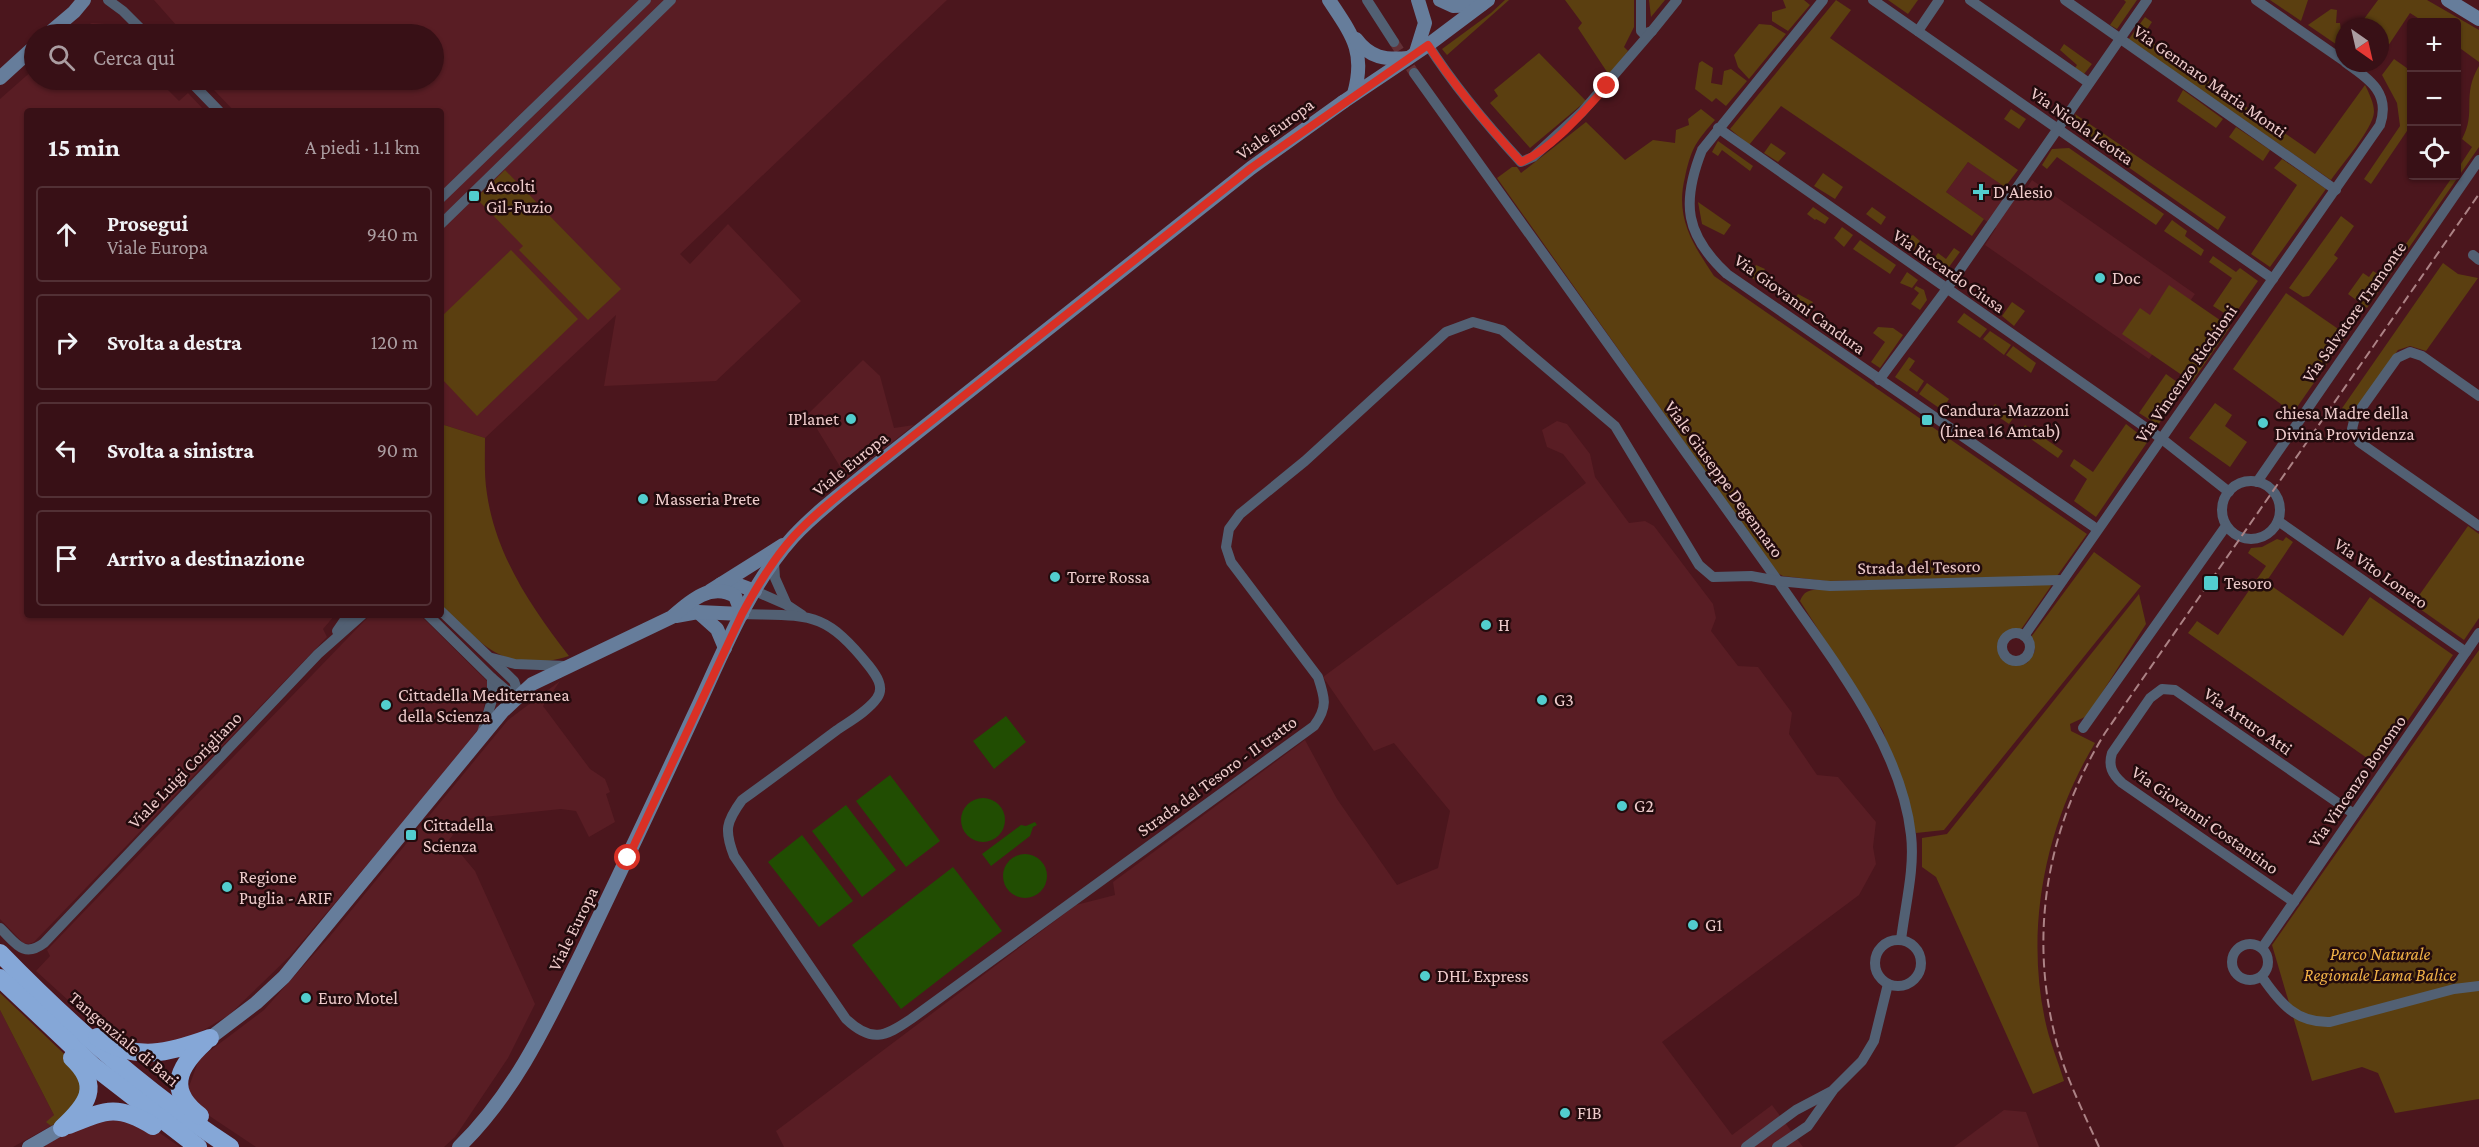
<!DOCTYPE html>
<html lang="it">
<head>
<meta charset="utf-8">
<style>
  :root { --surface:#381016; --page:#431e23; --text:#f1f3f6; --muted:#ab9da1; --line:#523035 }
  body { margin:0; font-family:"Crimson Pro",serif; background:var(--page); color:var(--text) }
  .controls { position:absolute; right:18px; top:18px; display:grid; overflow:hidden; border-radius:6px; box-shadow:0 2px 4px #0004 }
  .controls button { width:54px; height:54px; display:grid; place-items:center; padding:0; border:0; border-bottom:2px solid var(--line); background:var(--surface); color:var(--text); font:30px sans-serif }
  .compass { position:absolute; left:2335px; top:18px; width:54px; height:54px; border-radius:50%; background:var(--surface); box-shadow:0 2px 4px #0004; rotate:146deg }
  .stop { position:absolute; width:18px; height:18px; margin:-14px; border:4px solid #d93025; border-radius:50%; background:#fff }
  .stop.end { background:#d93025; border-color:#fff; box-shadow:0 2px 6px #0008 }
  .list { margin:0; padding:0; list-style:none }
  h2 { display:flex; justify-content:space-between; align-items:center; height:78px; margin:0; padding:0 24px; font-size:26px }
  h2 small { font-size:20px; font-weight:400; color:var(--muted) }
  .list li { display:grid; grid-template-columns:39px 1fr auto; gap:18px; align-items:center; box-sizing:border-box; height:96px; margin:0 12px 12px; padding:0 12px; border:2px solid var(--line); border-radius:6px }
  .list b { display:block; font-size:22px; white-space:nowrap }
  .list p { margin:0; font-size:20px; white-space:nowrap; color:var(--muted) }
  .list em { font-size:20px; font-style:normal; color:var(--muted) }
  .icon { flex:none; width:33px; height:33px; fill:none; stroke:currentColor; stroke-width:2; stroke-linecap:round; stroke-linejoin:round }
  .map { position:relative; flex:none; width:2479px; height:1147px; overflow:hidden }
  .search { position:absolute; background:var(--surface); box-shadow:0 2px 4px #0004; left:24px; top:24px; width:420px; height:66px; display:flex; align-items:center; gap:15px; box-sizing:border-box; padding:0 21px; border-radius:33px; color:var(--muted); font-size:22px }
  .panel { position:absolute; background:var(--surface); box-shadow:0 2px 4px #0004; left:24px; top:108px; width:420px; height:510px; border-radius:6px }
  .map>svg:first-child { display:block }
  .built { fill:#591d24 }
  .green { fill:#5b3f10 }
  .water { fill:#214d02 }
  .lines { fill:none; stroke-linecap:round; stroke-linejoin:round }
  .street-tunnel { stroke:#633137; stroke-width:10; stroke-dasharray:10 5; stroke-linecap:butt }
  .street { stroke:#526073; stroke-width:10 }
  .secondary { stroke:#667d9b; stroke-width:14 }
  .highway { stroke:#85a7d7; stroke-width:18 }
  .rail { stroke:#ac8285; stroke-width:2; stroke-dasharray:9 4.5; stroke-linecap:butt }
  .secondary-bridge { stroke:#667d9b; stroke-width:14 }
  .route { stroke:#d93025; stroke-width:8 }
  .poi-dot { fill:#52cdce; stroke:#220b0d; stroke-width:2 }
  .labels { text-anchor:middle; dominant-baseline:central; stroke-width:5; stroke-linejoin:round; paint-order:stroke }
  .street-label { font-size:18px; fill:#eecbcb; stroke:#220b0d }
  .poi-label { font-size:18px; fill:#eecbcb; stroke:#220b0d; text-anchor:start }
  .park-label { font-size:18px; font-style:italic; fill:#f1b147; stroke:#220b0d }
</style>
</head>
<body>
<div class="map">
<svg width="2479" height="1147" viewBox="0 0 2479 1147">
  <rect width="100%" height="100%" fill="#4b161d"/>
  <g class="built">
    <polygon points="154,0 947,0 680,254 690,264 728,224 801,301 716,381 604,386 616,315 485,438 441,424 441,111 234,111 213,89 224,80 434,80 434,34 184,34"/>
    <polygon points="92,23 106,24 116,34 73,34 79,29"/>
    <polygon points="34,69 34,80 158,80 179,101 188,93 205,111 27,111 27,615 335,615 323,629 327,637 34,942 29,944 23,943 0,919 0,99"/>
    <polygon points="1968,162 2021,197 2032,180 2195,294 2149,359 1985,245 1996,228 1946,192"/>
    <polygon points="863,360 880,376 894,428 914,425 847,478 808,414"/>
    <polygon points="1557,421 1567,424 1590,454 1595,477 1629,523 1645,521 1654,526 1713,604 1716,618 1711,631 1738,666 1758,667 1792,713 1789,734 1817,775 1838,777 1876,822 1873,847 1876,864 1859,895 1662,1042 1732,1135 1772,1105 1803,1147 784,1147 776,1131 1076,905 1115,895 1113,882 1305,740 1337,799 1397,885 1438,868 1450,811 1394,743 1374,751 1323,677 1586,483 1563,454 1547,447 1542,430"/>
    <polygon points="370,615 420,615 488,682 481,724 466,748 290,956 229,1015 185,1041 137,1046 102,1031 36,971 50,956 47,950"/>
    <polygon points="560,681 543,706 590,769 605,779 610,792 606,794 615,822 589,837 576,811 561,809 465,819 449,840 475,871 535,1004 508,1058 455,1137 444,1147 256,1147 202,1111 186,1095 199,1059 264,1010 331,935 508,720"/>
    <polygon points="0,1010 54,1115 47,1122 51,1126 13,1147 0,1147"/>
    <polygon points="2004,1110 2026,1112 2039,1147 1954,1147"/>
    <polygon points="106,1115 151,1127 180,1147 46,1147 45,1144 87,1121"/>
  </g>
  <g class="green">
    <polygon points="1505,0 1509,0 1447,55 1442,49 1491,13"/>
    <polygon points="1565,0 1634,0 1634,27 1624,47 1628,51 1609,75 1578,28 1582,23"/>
    <polygon points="1649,0 1665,0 1651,17"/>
    <polygon points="1783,0 1804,0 1810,5 1788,31 1772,21 1772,12 1786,8"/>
    <polygon points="1836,0 1851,10 1830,38 2018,170 2005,187 1968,162 1946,192 1984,219 1972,236 1781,106 1749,145 1730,129"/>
    <polygon points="1888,0 1918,0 1908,14"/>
    <polygon points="2124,0 2137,0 2117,29 2110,25 2126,2"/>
    <polygon points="2270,0 2308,0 2301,21"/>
    <polygon points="2378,0 2427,0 2479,30 2479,62 2457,46 2456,22 2424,22 2410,13 2380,58 2380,27 2368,27 2364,19"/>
    <polygon points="2331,9 2337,10 2336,23 2340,23 2343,49 2308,25"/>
    <path d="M2145,17L2152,22L2143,36L2315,154L2365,85C2369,93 2374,103 2374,112C2373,129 2342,164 2331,180L2128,40Z"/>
    <polygon points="1759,24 1771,25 1786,34 1749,79 1738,67 1734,55"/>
    <polygon points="2064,44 2092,64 2084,74 2075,68 2077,65 2060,50"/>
    <polygon points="1539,53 1586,101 1530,148 1490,103 1498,96 1494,90"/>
    <polygon points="2394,59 2411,71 2411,125 2371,184 2364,179 2400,126 2397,103 2382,75"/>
    <polygon points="1702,61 1713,68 1711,83 1722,85 1724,71 1731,69 1747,81 1726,106 1716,98 1712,102 1695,89 1699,63"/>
    <path d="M2479,66V147L2367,308L2348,294L2363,273L2369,277L2373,271L2383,277L2453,176H2456L2457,170L2472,147L2462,139C2477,112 2461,96 2479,66Z"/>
    <polygon points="2183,90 2223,119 2216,128 2177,101"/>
    <path d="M1701,109L1715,120C1708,128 1700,137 1695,146C1690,155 1687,167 1685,177C1675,217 1692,243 1714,276L2087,534L2057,576L1827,581L1783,576L1776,572L1767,559L1497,178L1512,167H1517L1521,173L1586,122L1625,160L1653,140L1675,143L1676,130L1689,125L1688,119Z"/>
    <polygon points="2011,109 2026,119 2019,129 2004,119"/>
    <polygon points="2075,114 2226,217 2218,230 2081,134"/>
    <polygon points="2236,127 2270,150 2263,161 2229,137"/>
    <polygon points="1718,141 1753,166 1750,171 1722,150 1718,156 1712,152"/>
    <polygon points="1771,143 1786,153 1778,162 1764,153"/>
    <polygon points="2069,148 2164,214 2156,225 2057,157 2047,169 2042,165 2052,149"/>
    <polygon points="2282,159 2326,189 2270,267 2251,254 2297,185 2274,168"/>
    <polygon points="505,170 621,289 588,320 519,250 523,246 476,198"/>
    <polygon points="1823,173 1843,187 1835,199 1814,186"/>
    <polygon points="1698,202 1731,225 1724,235 1702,224"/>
    <polygon points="1813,207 1829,218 1825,224 1816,219 1815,220 1807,214"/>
    <polygon points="1872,207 1886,217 1881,225 1866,214"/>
    <polygon points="2341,216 2354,226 2334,255 2338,258 2309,296 2303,297 2289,288"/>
    <polygon points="2172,220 2187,231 2185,236 2204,250 2201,256 2164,231"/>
    <polygon points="1842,227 1853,235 1844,247 1834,238"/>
    <polygon points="1903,234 1909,237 1913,235 1920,241 1915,248 1930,258 1926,264 1912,253 1915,248 1900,238"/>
    <polygon points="1860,240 1896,265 1890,274 1853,249"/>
    <polygon points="1954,248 1960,252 1949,267 1941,266 1935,270 1929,266 1938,253 1946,259"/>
    <polygon points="511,250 578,319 477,416 441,378 441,317"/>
    <polygon points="2213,256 2236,272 2240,268 2258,281 2232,318 2213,306 2232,278 2209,262"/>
    <polygon points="2443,263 2458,274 2478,278 2426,351 2410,346 2398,350 2350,417 2349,422 2338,414"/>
    <polygon points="1756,265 1765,269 1757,281 1749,276"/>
    <polygon points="1907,272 1918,280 1912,288 1900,283"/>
    <polygon points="2169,285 2230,327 2192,382 2122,334 2140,308 2150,315"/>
    <polygon points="1916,286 1924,290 1927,300 1920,310 1911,304 1919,293 1914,289"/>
    <polygon points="2286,293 2347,335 2293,413 2233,369"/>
    <polygon points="1798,294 1813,302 1806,312 1793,302"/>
    <polygon points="2012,302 2025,311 2014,326 2002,316"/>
    <polygon points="1964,313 1987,329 1980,338 1957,322"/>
    <polygon points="1878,327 1893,328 1903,335 1880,368 1871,362 1885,342 1873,333"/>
    <polygon points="1990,331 2011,345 2004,355 1983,339"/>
    <polygon points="2013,346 2036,363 2031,373 2006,355"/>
    <polygon points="1909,357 1915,361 1909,370 1924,381 1917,392 1895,377"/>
    <polygon points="2166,374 2184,387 2158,425 2139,413"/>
    <polygon points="1927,383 1949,399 1942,410 1919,394"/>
    <polygon points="2215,403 2232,415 2225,426 2247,442 2230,467 2189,438"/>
    <polygon points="1995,404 2014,417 2009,424 1990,411"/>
    <path d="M441,424L485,438C485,457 484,476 487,494C496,556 532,608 569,656C505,676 483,645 441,605Z"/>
    <polygon points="2126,424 2148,441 2096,517 2074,501 2087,479 2070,466 2074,459 2093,472"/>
    <polygon points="2025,425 2063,451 2058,458 2021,432"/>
    <polygon points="2468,526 2479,534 2479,618 2464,640 2413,604"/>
    <polygon points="2286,537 2293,542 2266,582 2343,636 2370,597 2453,655 2377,765 2188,633 2197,621 2218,635 2266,566 2248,553 2251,548 2262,547 2277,539 2283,541"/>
    <path d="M2094,552L2141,586L1944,830L1916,833L1883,731L1800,601C1804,591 1808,591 1818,589L2050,584L2051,586L2020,631C1987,633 1993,671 2027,663L2035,651L2031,637Z"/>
    <path d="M2139,594L2146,624L2087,716L2070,724L2071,731L2095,743C2046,824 2025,926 2045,1020C2049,1040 2058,1061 2064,1081L2033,1094L1936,877L1922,867V838L1947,834Z"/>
    <polygon points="2479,650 2479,1099 2395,1113 2378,1073 2362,1067 2312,1081 2272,945"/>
    <polygon points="0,993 78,1067 86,1085 66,1117 51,1126 46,1122 54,1115 0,1010"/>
  </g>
  <g class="water">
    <polygon points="1006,716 1026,742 994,769 973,741"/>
    <polygon points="890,775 940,841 906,867 856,801"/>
    <circle cx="983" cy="820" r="22"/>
    <polygon points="846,805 896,870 862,897 812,831"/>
    <polygon points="1035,822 1037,825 1033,827 1030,836 991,866 982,854 1021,825 1026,826"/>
    <polygon points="802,835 853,901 819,927 768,862"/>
    <circle cx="1025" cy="876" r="22"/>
    <polygon points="953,867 1002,931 901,1009 852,945"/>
  </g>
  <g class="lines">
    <polyline class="street-tunnel" points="1394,42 1414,73"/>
    <g class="street">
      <polyline points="108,0 123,11 146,34"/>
      <polyline points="1367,0 1394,42"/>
      <polyline points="1641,0 1641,31 1644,34 1652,31 1677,0"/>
      <path d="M1823,0L1702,150C1681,203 1685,235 1727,274L2097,529"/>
      <polyline points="1873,0 2273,279"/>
      <polyline points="1970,0 2089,83"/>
      <polyline points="2065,0 2336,190"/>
      <polyline points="2256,0 2344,61"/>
      <polyline points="1918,31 1939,0"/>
      <path d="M1428,45C1455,87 1487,125 1521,162L1533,157L1582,112L1652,31"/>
      <path d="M1414,73L1778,581C1829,656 1901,743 1911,835C1915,869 1905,906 1901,940"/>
      <polyline points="189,80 219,111"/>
      <polyline points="1718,128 2162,439 2229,492"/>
      <polyline points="441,198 646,0"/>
      <polyline points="441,224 671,0"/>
      <polyline points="2473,255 2479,260"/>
      <polyline points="1879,380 1946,290 2147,0"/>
      <polyline points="2479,396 2422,356 2410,352 2397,358 2355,417 2352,429 2359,442 2479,526"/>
      <circle cx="2251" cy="510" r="29"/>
      <polyline points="2257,482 2479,160"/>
      <polyline points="2278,521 2466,652"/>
      <polyline points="774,563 775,578 787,605"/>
      <polyline points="755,591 787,605 802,615"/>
      <polyline points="441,611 514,681 519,695"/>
      <path d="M742,614C810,616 824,610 869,666C876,675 885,687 877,698C868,711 850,721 837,730C806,753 774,777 742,800C726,822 724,830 734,856L846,1019C871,1043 885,1037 911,1019L1314,726C1328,707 1325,698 1318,677L1231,562L1226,547L1229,529L1240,514L1305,461L1446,332L1473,322L1502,330L1615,426L1699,565L1713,577L1751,576L1778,581L1830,586L2061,580"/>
      <polyline points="428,615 492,678 492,700 482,733"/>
      <polyline points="337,631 348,615"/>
      <circle cx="2016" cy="647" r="14"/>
      <path d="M2024,636L2380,125C2391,93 2369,79 2346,63"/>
      <polyline points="492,658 515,664 566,666"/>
      <polyline points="492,678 506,690 519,695"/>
      <polyline points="2083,728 2226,526"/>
      <path d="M2294,902L2122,783C2112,774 2108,766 2112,753L2150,698L2162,689L2175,690L2354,814"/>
      <path d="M0,928C15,942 23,959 44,943L318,654L362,615"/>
      <circle cx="1898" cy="963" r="23"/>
      <circle cx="2250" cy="962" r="18"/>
      <polyline points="2262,948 2479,633"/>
      <path d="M2262,977C2280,1003 2296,1023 2330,1022L2454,989L2479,986"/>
      <polyline points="1746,1147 1796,1110 1832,1091"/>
      <polyline points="1777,1147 1808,1126 1834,1089 1862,1061 1874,1041 1888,984"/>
    </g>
    <g class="secondary">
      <path d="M1329,0C1352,35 1366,51 1354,94"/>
      <polyline points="1440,0 1453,6 1481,5"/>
      <polyline points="2448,0 2479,19"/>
      <polyline points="48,34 74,12 84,0"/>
      <path d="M1356,39C1370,58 1385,60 1408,58"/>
      <polyline points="1428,45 1488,0"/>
      <polyline points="1416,52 1425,23 1418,0"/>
      <polyline points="0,78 34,47"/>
      <polyline points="721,584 739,585 755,591"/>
      <polyline points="710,591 783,545"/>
      <polyline points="698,612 717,629 725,648"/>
      <polyline points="676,616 698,612 742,614"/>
      <path d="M210,1038L256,1003L284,977L502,712L532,684L672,617C690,601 711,582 735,596L742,614"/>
      <polyline points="29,1147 62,1128"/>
      <path d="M459,1147C515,1093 548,1021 582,952C619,875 656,797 692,719C721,658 747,588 793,537C817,511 847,489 875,466L1251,168L1343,102"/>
    </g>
    <g class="highway">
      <path d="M0,953C70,1025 145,1092 230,1147"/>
      <polyline points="0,978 92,1065 198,1147"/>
      <path d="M97,1037C136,1062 169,1053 210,1038"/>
      <path d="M200,1116C167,1091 177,1068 204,1043"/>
      <path d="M69,1125C106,1110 117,1104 153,1126"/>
      <path d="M62,1128C87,1105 102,1086 72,1058"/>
    </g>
    <path class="rail" d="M2099,1147C2082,1109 2063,1072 2054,1032C2029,927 2049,824 2105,733L2479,194"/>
    <polyline class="secondary-bridge" points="1343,102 1428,45"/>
  </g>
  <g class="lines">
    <path class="route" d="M628,858L742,614C756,588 773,559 794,536C818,510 847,489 875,466L1251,168L1428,45C1455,87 1487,125 1521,162C1552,149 1584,111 1607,86"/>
  </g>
  <g class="poi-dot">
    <path d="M1978 183h6v6h6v6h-6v6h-6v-6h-6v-6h6z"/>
    <rect x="468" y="190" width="12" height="12" rx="3"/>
    <circle cx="2100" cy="278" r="6"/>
    <circle cx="851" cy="419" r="6"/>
    <rect x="1921" y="414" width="12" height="12" rx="3"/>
    <circle cx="2263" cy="423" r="6"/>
    <circle cx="643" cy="499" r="6"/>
    <circle cx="1055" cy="577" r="6"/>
    <rect x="2203" y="575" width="16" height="16" rx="3"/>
    <circle cx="1486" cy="625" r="6"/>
    <circle cx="1542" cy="700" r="6"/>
    <circle cx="386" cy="705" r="6"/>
    <circle cx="1622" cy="806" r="6"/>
    <rect x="405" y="829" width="12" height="12" rx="3"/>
    <circle cx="227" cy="887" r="6"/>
    <circle cx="1693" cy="925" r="6"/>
    <circle cx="1425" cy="976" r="6"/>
    <circle cx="306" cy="998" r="6"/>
    <circle cx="1565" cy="1113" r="6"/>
  </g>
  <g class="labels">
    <g class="street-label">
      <text transform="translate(2210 81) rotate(35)">Via Gennaro Maria Monti</text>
      <text transform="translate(2082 126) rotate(35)">Via Nicola Leotta</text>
      <text transform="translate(1275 129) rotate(-36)">Viale Europa</text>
      <text transform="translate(1949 271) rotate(35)">Via Riccardo Ciusa</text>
      <text transform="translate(1800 304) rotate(36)">Via Giovanni Candura</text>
      <text transform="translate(2354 312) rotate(-55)">Via Salvatore Tramonte</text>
      <text transform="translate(2186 374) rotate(-55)">Via Vincenzo Ricchioni</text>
      <text transform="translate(850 464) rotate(-39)">Viale Europa</text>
      <text transform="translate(1724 479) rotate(54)">Viale Giuseppe Degennaro</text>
      <text transform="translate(1919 567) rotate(-1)">Strada del Tesoro</text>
      <text transform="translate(2381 573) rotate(35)">Via Vito Lonero</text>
      <text transform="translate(2248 721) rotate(35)">Via Arturo Atti</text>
      <text transform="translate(185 770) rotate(-46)">Viale Luigi Corigliano</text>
      <text transform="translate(1217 776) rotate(-36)">Strada del Tesoro - II tratto</text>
      <text transform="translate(2357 781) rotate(-55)">Via Vincenzo Bonomo</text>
      <text transform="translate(2205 820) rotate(35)">Via Giovanni Costantino</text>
      <text transform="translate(573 929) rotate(-64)">Viale Europa</text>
      <text transform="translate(124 1039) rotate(40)">Tangenziale di Bari</text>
    </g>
    <g class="poi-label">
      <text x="486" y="186">Accolti<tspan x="486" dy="21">Gil-Fuzio</tspan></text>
      <text x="1993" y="192">D'Alesio</text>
      <text x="2112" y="278">Doc</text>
      <text x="1939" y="410">Candura-Mazzoni<tspan x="1939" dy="21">(Linea 16 Amtab)</tspan></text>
      <text x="2275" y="413">chiesa Madre della<tspan x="2275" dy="21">Divina Provvidenza</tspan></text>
      <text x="839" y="419" text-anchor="end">IPlanet</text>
      <text x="655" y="499">Masseria Prete</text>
      <text x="1067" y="577">Torre Rossa</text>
      <text x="2224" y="583">Tesoro</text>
      <text x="1498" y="625">H</text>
      <text x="398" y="695">Cittadella Mediterranea<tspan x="398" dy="21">della Scienza</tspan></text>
      <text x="1554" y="700">G3</text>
      <text x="1634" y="806">G2</text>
      <text x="423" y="825">Cittadella<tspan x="423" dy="21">Scienza</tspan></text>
      <text x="239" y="877">Regione<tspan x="239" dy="21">Puglia - ARIF</tspan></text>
      <text x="1705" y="925">G1</text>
      <text x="1437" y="976">DHL Express</text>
      <text x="318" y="998">Euro Motel</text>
      <text x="1577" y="1113">F1B</text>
    </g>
    <g class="park-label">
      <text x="2380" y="954">Parco Naturale<tspan x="2380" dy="21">Regionale Lama Balice</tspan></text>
    </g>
  </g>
</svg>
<div class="controls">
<button>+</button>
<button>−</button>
<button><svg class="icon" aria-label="locate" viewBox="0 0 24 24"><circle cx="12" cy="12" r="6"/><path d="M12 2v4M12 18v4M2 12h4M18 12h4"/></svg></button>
</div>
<svg class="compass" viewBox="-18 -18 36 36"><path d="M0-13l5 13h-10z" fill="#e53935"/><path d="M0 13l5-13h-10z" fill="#ab9da1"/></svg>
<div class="stop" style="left:628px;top:858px"></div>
<div class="stop end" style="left:1607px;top:86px"></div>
<div class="search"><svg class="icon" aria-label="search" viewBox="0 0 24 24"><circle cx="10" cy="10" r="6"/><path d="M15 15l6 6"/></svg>Cerca qui</div>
<section class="panel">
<h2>15 min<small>A piedi · 1.1 km</small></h2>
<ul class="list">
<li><svg class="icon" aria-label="ahead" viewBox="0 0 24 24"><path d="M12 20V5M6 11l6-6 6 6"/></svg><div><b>Prosegui</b><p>Viale Europa</p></div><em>940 m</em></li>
<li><svg class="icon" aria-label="right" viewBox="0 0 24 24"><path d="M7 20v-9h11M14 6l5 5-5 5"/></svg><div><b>Svolta a destra</b></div><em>120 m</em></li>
<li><svg class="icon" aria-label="left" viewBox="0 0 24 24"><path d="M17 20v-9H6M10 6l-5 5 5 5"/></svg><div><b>Svolta a sinistra</b></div><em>90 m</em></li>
<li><svg class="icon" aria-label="arrive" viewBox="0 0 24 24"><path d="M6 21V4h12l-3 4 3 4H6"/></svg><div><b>Arrivo a destinazione</b></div></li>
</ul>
</section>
</div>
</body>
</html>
